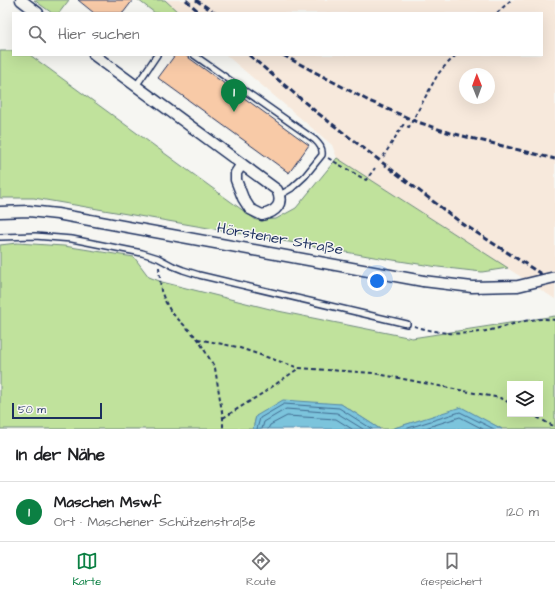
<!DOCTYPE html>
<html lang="de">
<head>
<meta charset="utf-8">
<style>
  :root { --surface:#fff; --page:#f2f2f2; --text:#202124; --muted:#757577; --line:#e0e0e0; --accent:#0b8043 }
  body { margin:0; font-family:"Architects Daughter",sans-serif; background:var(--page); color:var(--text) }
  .controls { position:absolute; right:12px; bottom:12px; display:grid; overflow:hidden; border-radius:0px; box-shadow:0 4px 16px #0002 }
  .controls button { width:36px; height:36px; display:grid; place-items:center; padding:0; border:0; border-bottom:1px solid var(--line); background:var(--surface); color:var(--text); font:20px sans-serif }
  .compass { position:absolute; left:459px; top:68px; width:36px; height:36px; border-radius:50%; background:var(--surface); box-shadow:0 4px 16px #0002; rotate:359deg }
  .scale { position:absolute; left:12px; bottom:10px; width:90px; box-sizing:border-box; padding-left:4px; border:2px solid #1b2f5e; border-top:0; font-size:11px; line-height:14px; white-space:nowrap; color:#1b2f5e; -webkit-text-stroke:3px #f6f6f2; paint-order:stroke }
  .you { position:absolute; left:377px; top:281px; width:14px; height:14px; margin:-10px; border:3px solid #fff; border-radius:50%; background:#1a73e8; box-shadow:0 0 0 6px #1a73e833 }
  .badge { display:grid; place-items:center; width:26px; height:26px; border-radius:50%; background:var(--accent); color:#fff; font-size:13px; font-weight:700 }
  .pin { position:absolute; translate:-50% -33px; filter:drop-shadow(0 1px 2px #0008) }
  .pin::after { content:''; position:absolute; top:21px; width:14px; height:12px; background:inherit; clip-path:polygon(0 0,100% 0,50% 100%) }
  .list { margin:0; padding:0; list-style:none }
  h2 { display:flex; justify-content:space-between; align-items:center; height:52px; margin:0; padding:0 16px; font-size:17px }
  h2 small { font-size:13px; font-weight:400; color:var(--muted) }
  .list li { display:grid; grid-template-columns:26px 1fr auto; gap:12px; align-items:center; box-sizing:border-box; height:60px; padding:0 16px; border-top:1px solid var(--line) }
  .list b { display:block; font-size:15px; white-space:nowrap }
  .list p { margin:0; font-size:13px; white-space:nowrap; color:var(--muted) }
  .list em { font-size:13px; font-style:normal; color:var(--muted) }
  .icon { flex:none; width:22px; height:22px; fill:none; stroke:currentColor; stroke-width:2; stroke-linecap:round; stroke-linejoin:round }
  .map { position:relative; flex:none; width:555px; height:429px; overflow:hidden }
  .search { position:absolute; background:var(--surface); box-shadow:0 4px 16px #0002; left:12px; right:12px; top:12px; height:44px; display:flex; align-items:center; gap:10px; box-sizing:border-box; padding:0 14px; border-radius:0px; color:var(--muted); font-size:15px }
  .sheet { height:112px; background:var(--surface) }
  nav { display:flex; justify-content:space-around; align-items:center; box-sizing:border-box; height:56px; border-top:1px solid var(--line); background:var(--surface); font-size:11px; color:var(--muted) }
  nav a { display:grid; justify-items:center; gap:2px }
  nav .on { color:var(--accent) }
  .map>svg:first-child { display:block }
  .built { fill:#f7e9dc; fill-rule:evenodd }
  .green { fill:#c0e29c; stroke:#6e887d; fill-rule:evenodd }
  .water { fill:#7bc4dc; stroke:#58a }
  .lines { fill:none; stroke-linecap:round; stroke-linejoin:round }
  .shore { stroke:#416b90; stroke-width:1 }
  .building { fill:#f8caa7; stroke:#1b2f5e }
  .lane-casing { stroke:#1b2f5e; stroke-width:8 }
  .street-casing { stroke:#1b2f5e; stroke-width:13 }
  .path { stroke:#1b2f5e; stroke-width:2; stroke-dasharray:4 3; stroke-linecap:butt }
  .lane { stroke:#f6f6f2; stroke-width:5 }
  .street { stroke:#f6f6f2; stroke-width:10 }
  .rail { stroke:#1b2f5e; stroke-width:3; stroke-dasharray:6 3; stroke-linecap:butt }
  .street-bridge-casing { stroke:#1b2f5e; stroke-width:13; stroke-linecap:butt }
  .street-bridge { stroke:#f6f6f2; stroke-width:10 }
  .labels { text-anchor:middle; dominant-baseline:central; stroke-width:3; stroke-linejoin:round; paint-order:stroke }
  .street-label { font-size:15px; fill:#1b2f5e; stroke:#f6f6f2 }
</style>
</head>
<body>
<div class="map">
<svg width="555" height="429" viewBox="0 0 555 429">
  <rect width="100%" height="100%" fill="#f6f6f2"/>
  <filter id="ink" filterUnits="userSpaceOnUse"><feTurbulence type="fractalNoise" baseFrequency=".025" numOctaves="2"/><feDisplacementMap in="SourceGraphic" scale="8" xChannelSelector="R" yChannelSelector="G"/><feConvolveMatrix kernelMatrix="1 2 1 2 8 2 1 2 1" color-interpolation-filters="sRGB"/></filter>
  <g filter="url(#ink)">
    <path class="built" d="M138,0H555V299L337,158L332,145L226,55H542V13H155ZM465,74H489V98H465Z"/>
    <g class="green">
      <polygon points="34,0 69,0 59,13 52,13"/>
      <polygon points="138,0 165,0 179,13 155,13"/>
      <polygon points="0,51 13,51 13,55 30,55 256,220 276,219 296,208 337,158 508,268 482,272 438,267 374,257 255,236 34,198 0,198"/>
      <path d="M17,243L64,246L134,257L149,277L162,282L278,311L412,338L555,316V429H502L461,408L391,429H380L341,404L256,416L253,429H0V245ZM510,384H540V414H510Z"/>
    </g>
    <g class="water">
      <polygon points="283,400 341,404 380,429 253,429 256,416"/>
      <polygon points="461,407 502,429 391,429"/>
    </g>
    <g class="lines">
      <g class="shore">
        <polyline points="257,429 260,418 284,404 339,408 372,429"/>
        <polyline points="262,429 264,422 286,409 337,413 363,429"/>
        <polyline points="268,429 270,425 287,416 336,419 352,429"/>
        <polyline points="405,429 460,412 494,429"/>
        <polyline points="422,429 460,417 483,429"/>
      </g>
    </g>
    <g class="building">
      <polygon points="78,0 133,0 123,13 94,13"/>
      <polygon points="175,55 185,55 309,145 289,173 158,78"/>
    </g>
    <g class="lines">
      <g class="lane-casing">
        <g id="lane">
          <path d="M194,55L315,140C319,144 323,148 322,155L305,176L292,188L280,195"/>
          <polyline points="136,86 157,55"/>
          <polyline points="0,237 35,236 72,239 142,253 158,258 173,266 183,270 199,275 407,324"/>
        </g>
      </g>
      <g class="street-casing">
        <g id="street">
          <polyline points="21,0 38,13"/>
          <path d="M94,55L277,190C284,204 276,212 262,215L250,209L243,198L236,180V173L242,164"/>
          <polyline points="0,212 29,211 57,214 423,281"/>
        </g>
      </g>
      <g class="path">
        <polyline points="497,13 511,0"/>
        <polyline points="383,157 403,125 409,127 438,74 443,68 456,55"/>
        <polyline points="328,158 366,180 375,168"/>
        <polyline points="159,267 161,291 165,301 171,312 198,339 215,368 223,418 223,429"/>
        <path d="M414,326C441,334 464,336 491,330C512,325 533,316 555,320"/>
        <polyline points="198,339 237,347 299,368"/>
        <polyline points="531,414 555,427"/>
        <polyline points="223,418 263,393 299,368 373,373 500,398 510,403"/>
      </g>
      <use href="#lane" class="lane"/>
      <use href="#street" class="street"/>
      <g class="rail">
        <polyline points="186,0 200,13"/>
        <polyline points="196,0 215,13"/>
        <polyline points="249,55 315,111 460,222 555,283"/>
        <polyline points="283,55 369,101 415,121 447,132 555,159"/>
      </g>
      <g class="street-bridge-casing">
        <polyline id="street-bridge" points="423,281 472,287 518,286 555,277"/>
      </g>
      <use href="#street-bridge" class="street-bridge"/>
    </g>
  </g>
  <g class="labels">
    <g class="street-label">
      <text transform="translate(280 239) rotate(10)">Hörstener Straße</text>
    </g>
  </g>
</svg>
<div class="controls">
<button><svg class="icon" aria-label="layers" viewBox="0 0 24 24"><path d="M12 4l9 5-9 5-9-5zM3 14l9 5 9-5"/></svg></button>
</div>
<svg class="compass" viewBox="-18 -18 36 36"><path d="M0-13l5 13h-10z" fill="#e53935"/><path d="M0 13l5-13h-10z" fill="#757577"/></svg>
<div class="scale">50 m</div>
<div class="you"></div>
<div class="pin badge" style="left:234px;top:112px">1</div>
<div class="search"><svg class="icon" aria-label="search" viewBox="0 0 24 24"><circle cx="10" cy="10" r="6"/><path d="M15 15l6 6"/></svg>Hier suchen</div>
</div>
<section class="sheet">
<h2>In der Nähe<small></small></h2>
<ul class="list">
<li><span class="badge">1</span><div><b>Maschen Mswf</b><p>Ort · Maschener Schützenstraße</p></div><em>120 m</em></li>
</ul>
</section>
<nav>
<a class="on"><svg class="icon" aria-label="map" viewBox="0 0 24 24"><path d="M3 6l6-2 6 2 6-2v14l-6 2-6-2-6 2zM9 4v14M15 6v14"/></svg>Karte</a>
<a><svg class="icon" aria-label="directions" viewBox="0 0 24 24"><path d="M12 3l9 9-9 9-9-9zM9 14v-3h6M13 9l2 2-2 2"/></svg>Route</a>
<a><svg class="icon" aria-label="saved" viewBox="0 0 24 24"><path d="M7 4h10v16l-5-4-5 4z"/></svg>Gespeichert</a>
</nav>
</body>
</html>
